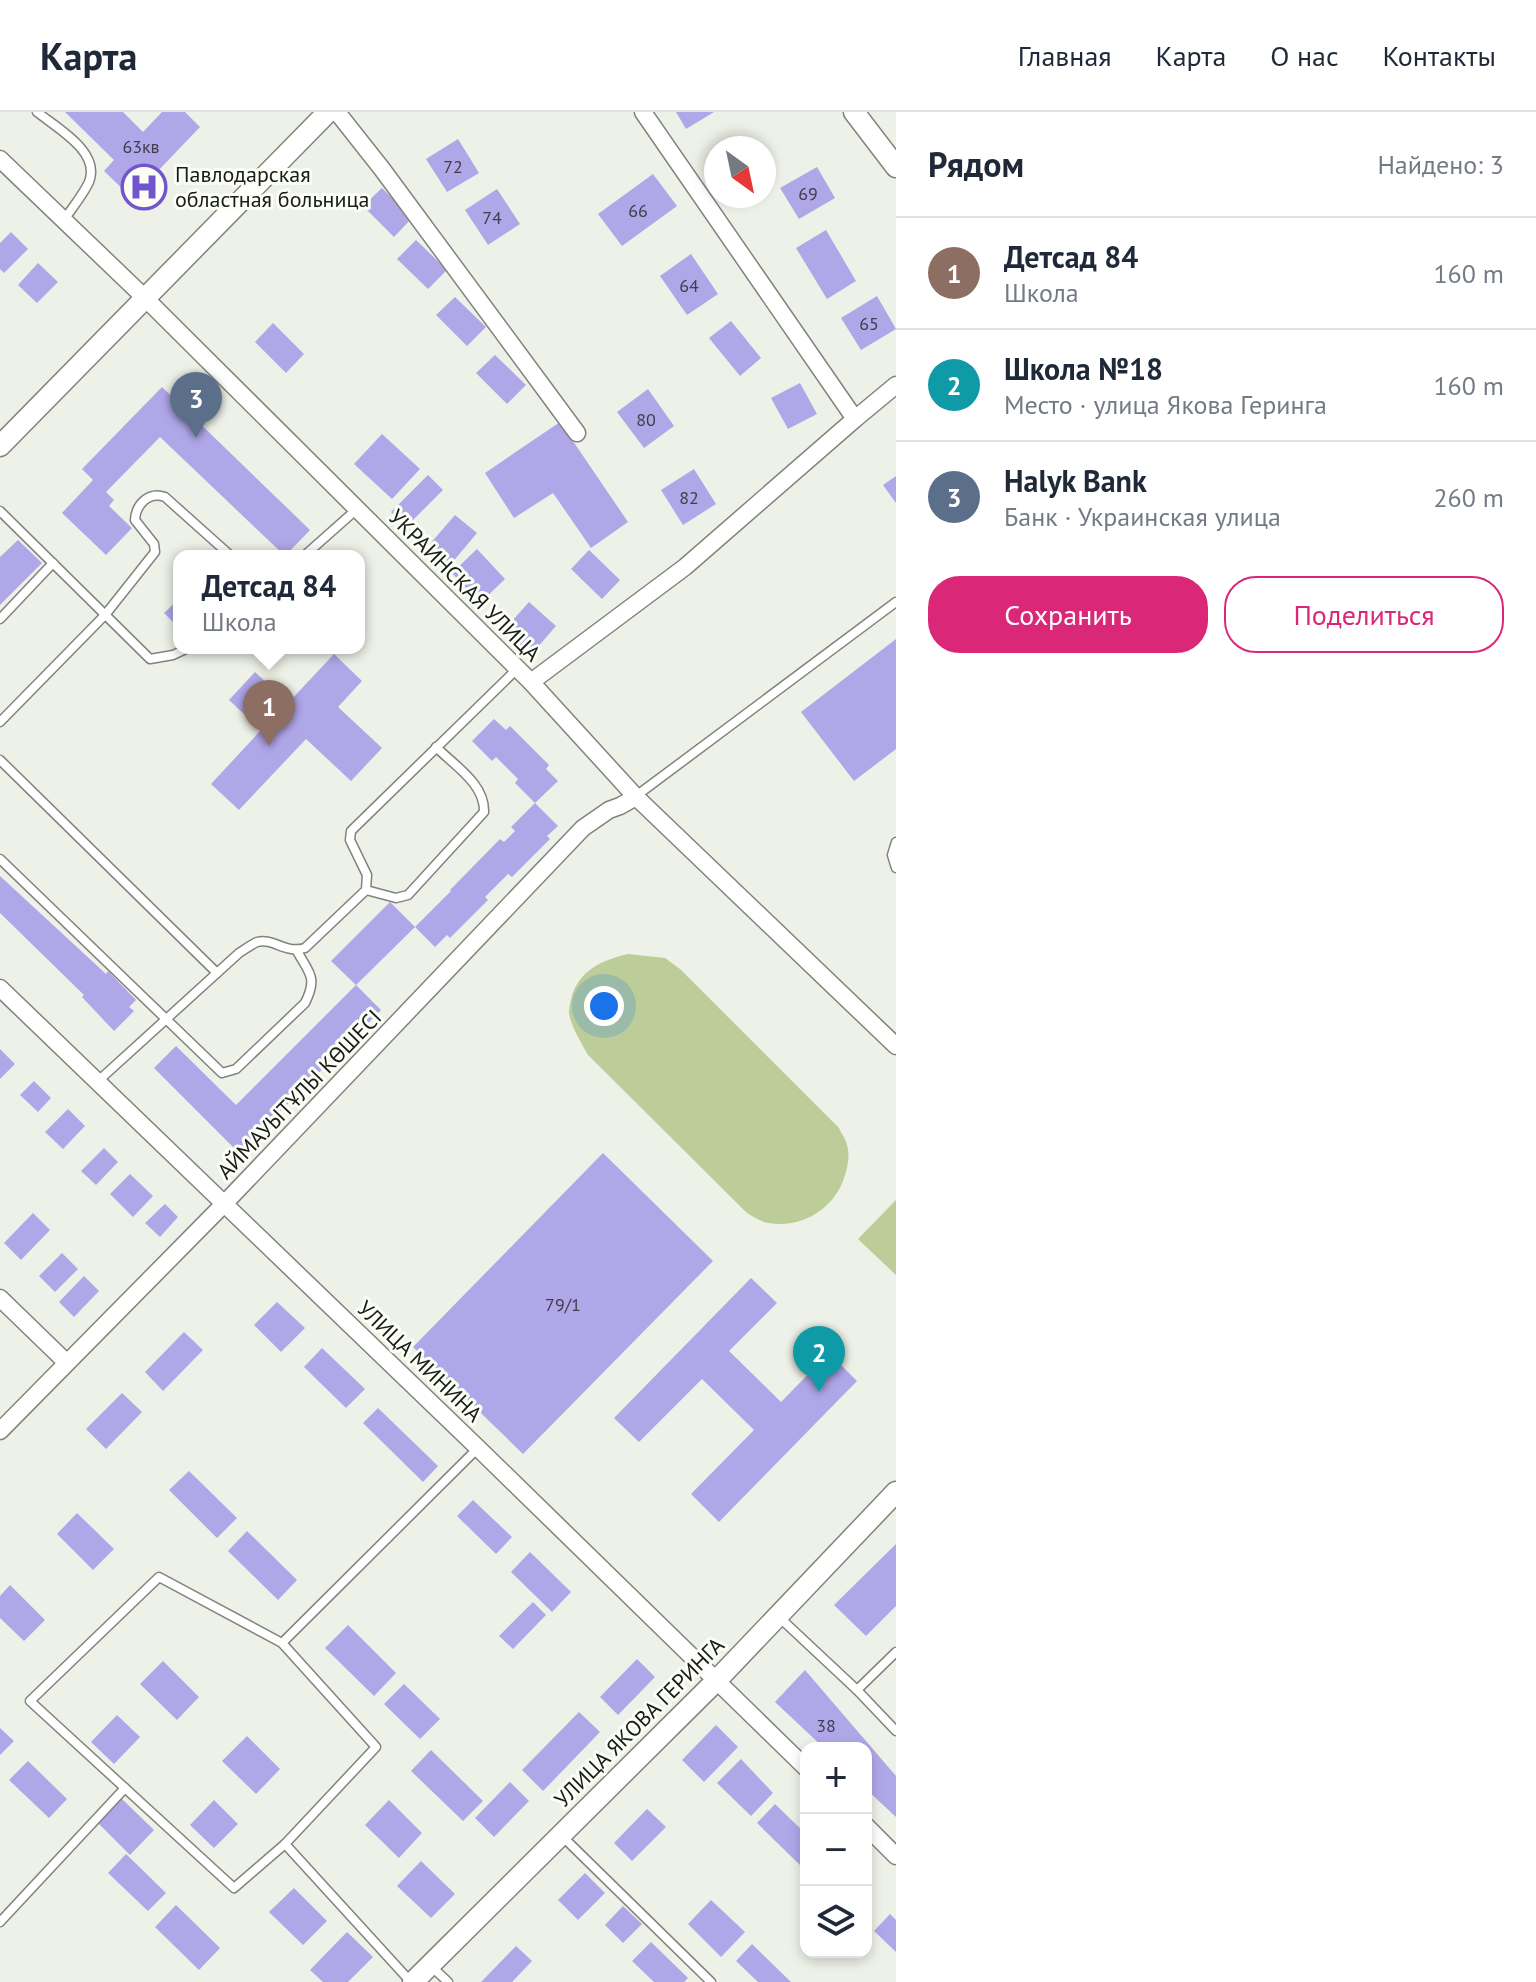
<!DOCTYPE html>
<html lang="ru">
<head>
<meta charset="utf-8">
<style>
  :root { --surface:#fff; --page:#f6f6f7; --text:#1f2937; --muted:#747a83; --line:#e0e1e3; --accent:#db2777 }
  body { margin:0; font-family:"PT Sans",sans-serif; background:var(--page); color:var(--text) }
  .controls { position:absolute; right:24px; bottom:24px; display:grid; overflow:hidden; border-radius:16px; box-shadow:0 4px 12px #0003 }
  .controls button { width:72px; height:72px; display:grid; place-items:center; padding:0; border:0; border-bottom:2px solid var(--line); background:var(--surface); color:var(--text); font:40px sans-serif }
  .compass { position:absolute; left:704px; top:24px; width:72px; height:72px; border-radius:50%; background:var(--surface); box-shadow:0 4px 12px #0003; rotate:147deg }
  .you { position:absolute; left:604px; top:894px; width:28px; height:28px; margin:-20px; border:6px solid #fff; border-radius:50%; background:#1a73e8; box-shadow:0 0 0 12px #1a73e833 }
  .badge { display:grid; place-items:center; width:52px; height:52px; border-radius:50%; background:var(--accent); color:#fff; font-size:26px; font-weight:700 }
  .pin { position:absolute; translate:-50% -66px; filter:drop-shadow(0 2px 4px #0008) }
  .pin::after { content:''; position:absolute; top:42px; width:28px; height:24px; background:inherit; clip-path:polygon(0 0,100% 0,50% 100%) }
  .popup { position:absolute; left:173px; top:438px; width:192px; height:104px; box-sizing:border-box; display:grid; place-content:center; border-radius:16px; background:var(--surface); filter:drop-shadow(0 2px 6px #0005); font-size:26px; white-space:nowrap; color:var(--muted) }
  .popup b { font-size:30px; color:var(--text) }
  .popup::after { content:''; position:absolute; left:50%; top:100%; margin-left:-16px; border:16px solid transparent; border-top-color:var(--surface) }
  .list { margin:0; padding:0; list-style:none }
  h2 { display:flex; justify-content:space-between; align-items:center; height:104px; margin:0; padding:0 32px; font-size:34px }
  h2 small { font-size:26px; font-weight:400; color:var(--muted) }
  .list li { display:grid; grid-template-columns:52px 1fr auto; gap:24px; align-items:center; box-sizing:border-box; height:112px; padding:0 32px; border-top:2px solid var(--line) }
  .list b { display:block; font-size:30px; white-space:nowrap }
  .list p { margin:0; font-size:26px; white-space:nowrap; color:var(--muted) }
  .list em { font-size:26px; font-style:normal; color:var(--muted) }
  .actions { display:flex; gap:16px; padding:24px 32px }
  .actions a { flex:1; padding:18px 0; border:2px solid var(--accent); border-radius:32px; text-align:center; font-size:28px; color:var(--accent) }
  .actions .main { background:var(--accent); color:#fff }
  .icon { flex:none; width:44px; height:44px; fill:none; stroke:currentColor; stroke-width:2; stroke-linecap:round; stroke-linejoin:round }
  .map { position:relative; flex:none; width:896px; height:1870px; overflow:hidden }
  header { display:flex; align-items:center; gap:48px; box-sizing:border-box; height:112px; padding:0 40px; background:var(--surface); border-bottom:2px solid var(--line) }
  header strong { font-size:38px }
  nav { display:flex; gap:44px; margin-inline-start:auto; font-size:28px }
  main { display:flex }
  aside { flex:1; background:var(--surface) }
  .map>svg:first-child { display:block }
  .green { fill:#bccd9a }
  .building { fill:#b0a7e9 }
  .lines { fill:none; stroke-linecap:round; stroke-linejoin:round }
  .service-casing { stroke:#81847c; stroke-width:11 }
  .minor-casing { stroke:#81847c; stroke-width:19 }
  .tertiary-casing { stroke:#81847c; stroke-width:23 }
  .service { stroke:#fff; stroke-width:8 }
  .minor { stroke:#fff; stroke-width:16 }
  .tertiary { stroke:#fff; stroke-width:20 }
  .labels { text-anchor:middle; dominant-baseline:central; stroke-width:6; stroke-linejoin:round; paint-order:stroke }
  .number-label { font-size:18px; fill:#403e4c }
  .poi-label { font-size:22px; fill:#1a1b18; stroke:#fbfef5; text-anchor:start }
  .street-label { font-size:22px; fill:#1a1b18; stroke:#fbfef5 }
</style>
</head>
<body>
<header>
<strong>Карта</strong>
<nav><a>Главная</a><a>Карта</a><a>О нас</a><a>Контакты</a></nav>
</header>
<main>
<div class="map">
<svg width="896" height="1870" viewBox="0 0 896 1870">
  <rect width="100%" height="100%" fill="#edf1e7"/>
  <g class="green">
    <path d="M628,842L665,846L680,857L839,1016C841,1021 846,1027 847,1033C850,1042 848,1054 845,1063C836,1096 802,1117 769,1111C761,1110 754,1105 747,1101L588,943C581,930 571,915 569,901C569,898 570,891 571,888C577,859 602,848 628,842Z"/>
    <polygon points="896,1088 896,1163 858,1127"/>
  </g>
  <g class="building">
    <polygon points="65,0 123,0 143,20 162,0 185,0 200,15 132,86 104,59 114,48"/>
    <polygon points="676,0 714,0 686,17"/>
    <polygon points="458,27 479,61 447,80 426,47"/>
    <polygon points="817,55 835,86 799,107 780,76"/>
    <polygon points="653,62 677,94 622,134 598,102"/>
    <polygon points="382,76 412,106 394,125 363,94"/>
    <polygon points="497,77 520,112 488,133 465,98"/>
    <polygon points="826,118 856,169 827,187 796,136"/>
    <polygon points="11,120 28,137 4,161 0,157 0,131"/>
    <polygon points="416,128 447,158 428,177 397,147"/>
    <polygon points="691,142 718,182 687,203 660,164"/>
    <polygon points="38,151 58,170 37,191 18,173"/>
    <polygon points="877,184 896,217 861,238 841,206"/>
    <polygon points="455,185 486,215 467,234 436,203"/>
    <polygon points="731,209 761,246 740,264 709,226"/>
    <polygon points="273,211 304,242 286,261 255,230"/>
    <polygon points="495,243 526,273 507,292 476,261"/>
    <polygon points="800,271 817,302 788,317 771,286"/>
    <polygon points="162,275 310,418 285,444 160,325 106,380 114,388 109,394 132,416 106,443 62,401 93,368 82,357"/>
    <polygon points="648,277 674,314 644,336 617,300"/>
    <polygon points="560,310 628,410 591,436 553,381 514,406 485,361"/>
    <polygon points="382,322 420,357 392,387 354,352"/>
    <polygon points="694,357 716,392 683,413 661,378"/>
    <polygon points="428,363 443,378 406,415 391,400"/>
    <polygon points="896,364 896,391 883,373"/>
    <polygon points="455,403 477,421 451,452 429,433"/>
    <polygon points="18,428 42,451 0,493 0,445"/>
    <polygon points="477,437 505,467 480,491 452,461"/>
    <polygon points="589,438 620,468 602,487 571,457"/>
    <polygon points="179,487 179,516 164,501"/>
    <polygon points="529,490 556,514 530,544 503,519"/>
    <polygon points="896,527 896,637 854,669 801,600"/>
    <polygon points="334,542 362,569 338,595 382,636 351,669 306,627 239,698 211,672 261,618 229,588 255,560 288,591"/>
    <polygon points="494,607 506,618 510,614 549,653 546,657 558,669 535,691 515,671 518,667 496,645 492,649 472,629"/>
    <polygon points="535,691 558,714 547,724 550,727 512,765 508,762 485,785 488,788 450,826 447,823 435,835 415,815 451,779 450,778 500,727 504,730 515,719 511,715"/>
    <polygon points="0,764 106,862 108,859 136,888 129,895 134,899 114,919 82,885 84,883 0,801"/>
    <polygon points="390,790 415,815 356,873 381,898 239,1041 154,956 176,934 236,993 356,873 331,849"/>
    <polygon points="0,937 15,952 0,967"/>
    <polygon points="34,969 51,986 38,1000 20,983"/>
    <polygon points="68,997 85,1014 63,1037 45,1020"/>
    <polygon points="104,1036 118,1050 96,1073 81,1059"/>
    <polygon points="603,1041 713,1149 523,1342 413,1235"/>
    <polygon points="130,1062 153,1084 133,1105 110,1082"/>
    <polygon points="165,1092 178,1105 160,1125 145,1111"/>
    <polygon points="33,1101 50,1118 21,1148 4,1131"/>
    <polygon points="62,1141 78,1157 55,1180 39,1164"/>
    <polygon points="84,1164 99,1179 74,1205 59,1190"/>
    <polygon points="751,1166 777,1191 729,1239 781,1290 829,1241 857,1269 719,1410 691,1382 754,1318 702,1267 639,1330 614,1306"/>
    <polygon points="277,1190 305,1216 281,1240 254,1213"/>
    <polygon points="184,1220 203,1238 163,1279 145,1260"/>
    <polygon points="322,1236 365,1277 346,1296 304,1255"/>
    <polygon points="122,1281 142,1300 106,1337 86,1317"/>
    <polygon points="378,1296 438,1354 423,1370 363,1311"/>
    <polygon points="189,1359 237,1406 217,1426 169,1378"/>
    <polygon points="473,1388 512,1425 496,1442 457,1404"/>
    <polygon points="77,1401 114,1437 93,1458 57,1422"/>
    <polygon points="247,1419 297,1468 278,1488 228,1439"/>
    <polygon points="896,1432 896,1494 866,1524 834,1493"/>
    <polygon points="530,1440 571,1480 552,1500 511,1460"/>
    <polygon points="10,1473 45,1508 24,1529 0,1506 0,1484"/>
    <polygon points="533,1490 546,1503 513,1537 499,1524"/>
    <polygon points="348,1513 396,1561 374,1584 325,1536"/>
    <polygon points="637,1547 655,1565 618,1603 600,1585"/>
    <polygon points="163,1549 199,1585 177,1608 140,1572"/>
    <polygon points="805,1558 896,1664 896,1705 866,1677 866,1636 824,1636 775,1590"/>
    <polygon points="404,1572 440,1607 420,1627 384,1592"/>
    <polygon points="579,1600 600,1620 543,1679 522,1658"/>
    <polygon points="117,1603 140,1625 114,1652 91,1630"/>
    <polygon points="716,1613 738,1635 704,1670 682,1648"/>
    <polygon points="0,1616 14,1629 0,1643"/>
    <polygon points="247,1624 280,1657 256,1682 222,1649"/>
    <polygon points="431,1638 483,1689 463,1709 411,1659"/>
    <polygon points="741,1647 773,1681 751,1704 717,1671"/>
    <polygon points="28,1649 67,1687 49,1706 9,1668"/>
    <polygon points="510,1670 529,1689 494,1725 475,1706"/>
    <polygon points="121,1686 154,1718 130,1743 97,1710"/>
    <polygon points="214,1688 238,1712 214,1736 190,1713"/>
    <polygon points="389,1688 422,1721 399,1746 365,1713"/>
    <polygon points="775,1692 806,1722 806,1748 801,1754 757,1711"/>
    <polygon points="647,1697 666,1715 632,1749 614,1731"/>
    <polygon points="126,1742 166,1781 148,1799 108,1761"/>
    <polygon points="421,1749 455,1782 431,1806 397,1774"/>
    <polygon points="585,1761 605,1781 578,1808 558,1788"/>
    <polygon points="294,1776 327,1809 303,1833 269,1800"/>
    <polygon points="711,1788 745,1820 721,1845 688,1812"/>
    <polygon points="176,1793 220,1836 199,1858 155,1815"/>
    <polygon points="623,1794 642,1812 623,1831 605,1813"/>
    <polygon points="890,1802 896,1808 896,1840 874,1819"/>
    <polygon points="347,1820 373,1845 348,1870 323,1870 310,1858"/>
    <polygon points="651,1830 688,1866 684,1870 654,1870 632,1849"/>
    <polygon points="752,1832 791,1870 758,1870 736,1849"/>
    <polygon points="516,1834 532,1849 512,1870 481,1870"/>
  </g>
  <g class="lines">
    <g class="service-casing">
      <g id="service">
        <path d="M37,0C57,16 101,40 89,70C83,83 72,96 64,108"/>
        <polyline points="0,399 150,547 173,543 188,536"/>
        <polyline points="304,444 357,397"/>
        <polyline points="0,507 53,451"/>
        <path d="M0,610L105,503L155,440L154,432L135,408C136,392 149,379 165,385L231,444"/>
        <polyline points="0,648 217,861"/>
        <polyline points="636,684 896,490"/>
        <polyline points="896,730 892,743 896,756"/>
        <path d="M0,747L222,961L236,957L305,891C318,865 309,861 297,839"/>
        <path d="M366,778L396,786L408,783L484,700C485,672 455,654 436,635"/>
        <path d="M97,970L239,841C244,838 252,832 257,830C275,826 284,842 305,836L366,778L367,763L350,728L351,719L517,557"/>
        <polyline points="779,1505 857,1578 896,1619"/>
        <polyline points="282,1531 159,1465 30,1589 234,1776 285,1732"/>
        <polyline points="857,1578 896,1540"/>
        <polyline points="563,1725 711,1870"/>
        <polyline points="0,1810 125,1676"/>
        <polyline points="431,1854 448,1870"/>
        <polyline points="410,1869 285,1732 376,1635 282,1531 478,1336"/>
      </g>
    </g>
    <g class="minor-casing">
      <g id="minor">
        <polyline points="337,0 382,57 577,321"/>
        <polyline points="643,0 855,307"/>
        <polyline points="0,47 145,186 531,570 636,685 896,934"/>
        <polyline points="531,570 685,455 855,307 896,273"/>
        <polyline points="0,876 478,1336 806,1656"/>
        <polyline points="0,1186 66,1250"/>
        <polyline points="0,1319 224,1092 583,716 609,698 620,694 636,685"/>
        <polyline points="866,1714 896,1744"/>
      </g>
    </g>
    <g class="tertiary-casing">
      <g id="tertiary">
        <polyline points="854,0 896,55"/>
        <polyline points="0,334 328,0"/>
        <polyline points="413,1870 716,1569 896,1380"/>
      </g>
    </g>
    <use href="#service" class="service"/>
    <use href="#minor" class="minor"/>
    <use href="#tertiary" class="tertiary"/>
  </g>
  <defs>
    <g id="hospital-ring" transform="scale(2.3)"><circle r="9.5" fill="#fbfef5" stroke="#7154ce" stroke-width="1.5"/><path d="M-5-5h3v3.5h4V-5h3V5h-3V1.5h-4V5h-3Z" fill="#7154ce"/></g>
  </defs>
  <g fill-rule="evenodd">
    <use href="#hospital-ring" x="144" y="75"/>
  </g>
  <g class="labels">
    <g class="number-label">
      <text x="141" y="34">63кв</text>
      <text x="453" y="54">72</text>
      <text x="808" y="81">69</text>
      <text x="638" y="98">66</text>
      <text x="492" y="105">74</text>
      <text x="689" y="173">64</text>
      <text x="869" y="211">65</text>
      <text x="646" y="307">80</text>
      <text x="689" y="385">82</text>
      <text x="563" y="1192">79/1</text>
      <text x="826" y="1613">38</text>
    </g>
    <g class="poi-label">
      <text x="175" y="62">Павлодарская<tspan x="175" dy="25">областная больница</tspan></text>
    </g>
    <g class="street-label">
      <text transform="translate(465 473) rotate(45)">УКРАИНСКАЯ УЛИЦА</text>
      <text transform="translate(299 982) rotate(-46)">АЙМАУЫТҰЛЫ КӨШЕСІ</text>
      <text transform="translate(420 1249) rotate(44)">УЛИЦА МИНИНА</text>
      <text transform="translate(639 1610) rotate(-45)">УЛИЦА ЯКОВА ГЕРИНГА</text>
    </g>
  </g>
</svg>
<div class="controls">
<button>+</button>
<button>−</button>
<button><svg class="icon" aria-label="layers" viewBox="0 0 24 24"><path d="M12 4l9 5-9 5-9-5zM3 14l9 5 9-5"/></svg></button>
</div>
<svg class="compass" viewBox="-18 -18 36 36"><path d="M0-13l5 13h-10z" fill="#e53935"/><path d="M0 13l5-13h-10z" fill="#747a83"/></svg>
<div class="you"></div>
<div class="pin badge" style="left:269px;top:634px;background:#8d6e63">1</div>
<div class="popup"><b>Детсад 84</b>Школа</div>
<div class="pin badge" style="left:819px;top:1280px;background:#0f9aa8">2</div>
<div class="pin badge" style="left:196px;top:326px;background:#5c6f8a">3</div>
</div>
<aside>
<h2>Рядом<small>Найдено: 3</small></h2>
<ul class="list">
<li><span class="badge" style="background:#8d6e63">1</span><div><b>Детсад 84</b><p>Школа</p></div><em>160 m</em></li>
<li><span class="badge" style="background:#0f9aa8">2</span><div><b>Школа №18</b><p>Место · улица Якова Геринга</p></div><em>160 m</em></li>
<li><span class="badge" style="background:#5c6f8a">3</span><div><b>Halyk Bank</b><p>Банк · Украинская улица</p></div><em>260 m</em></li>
</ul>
<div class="actions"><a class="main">Сохранить</a><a>Поделиться</a></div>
</aside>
</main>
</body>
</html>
